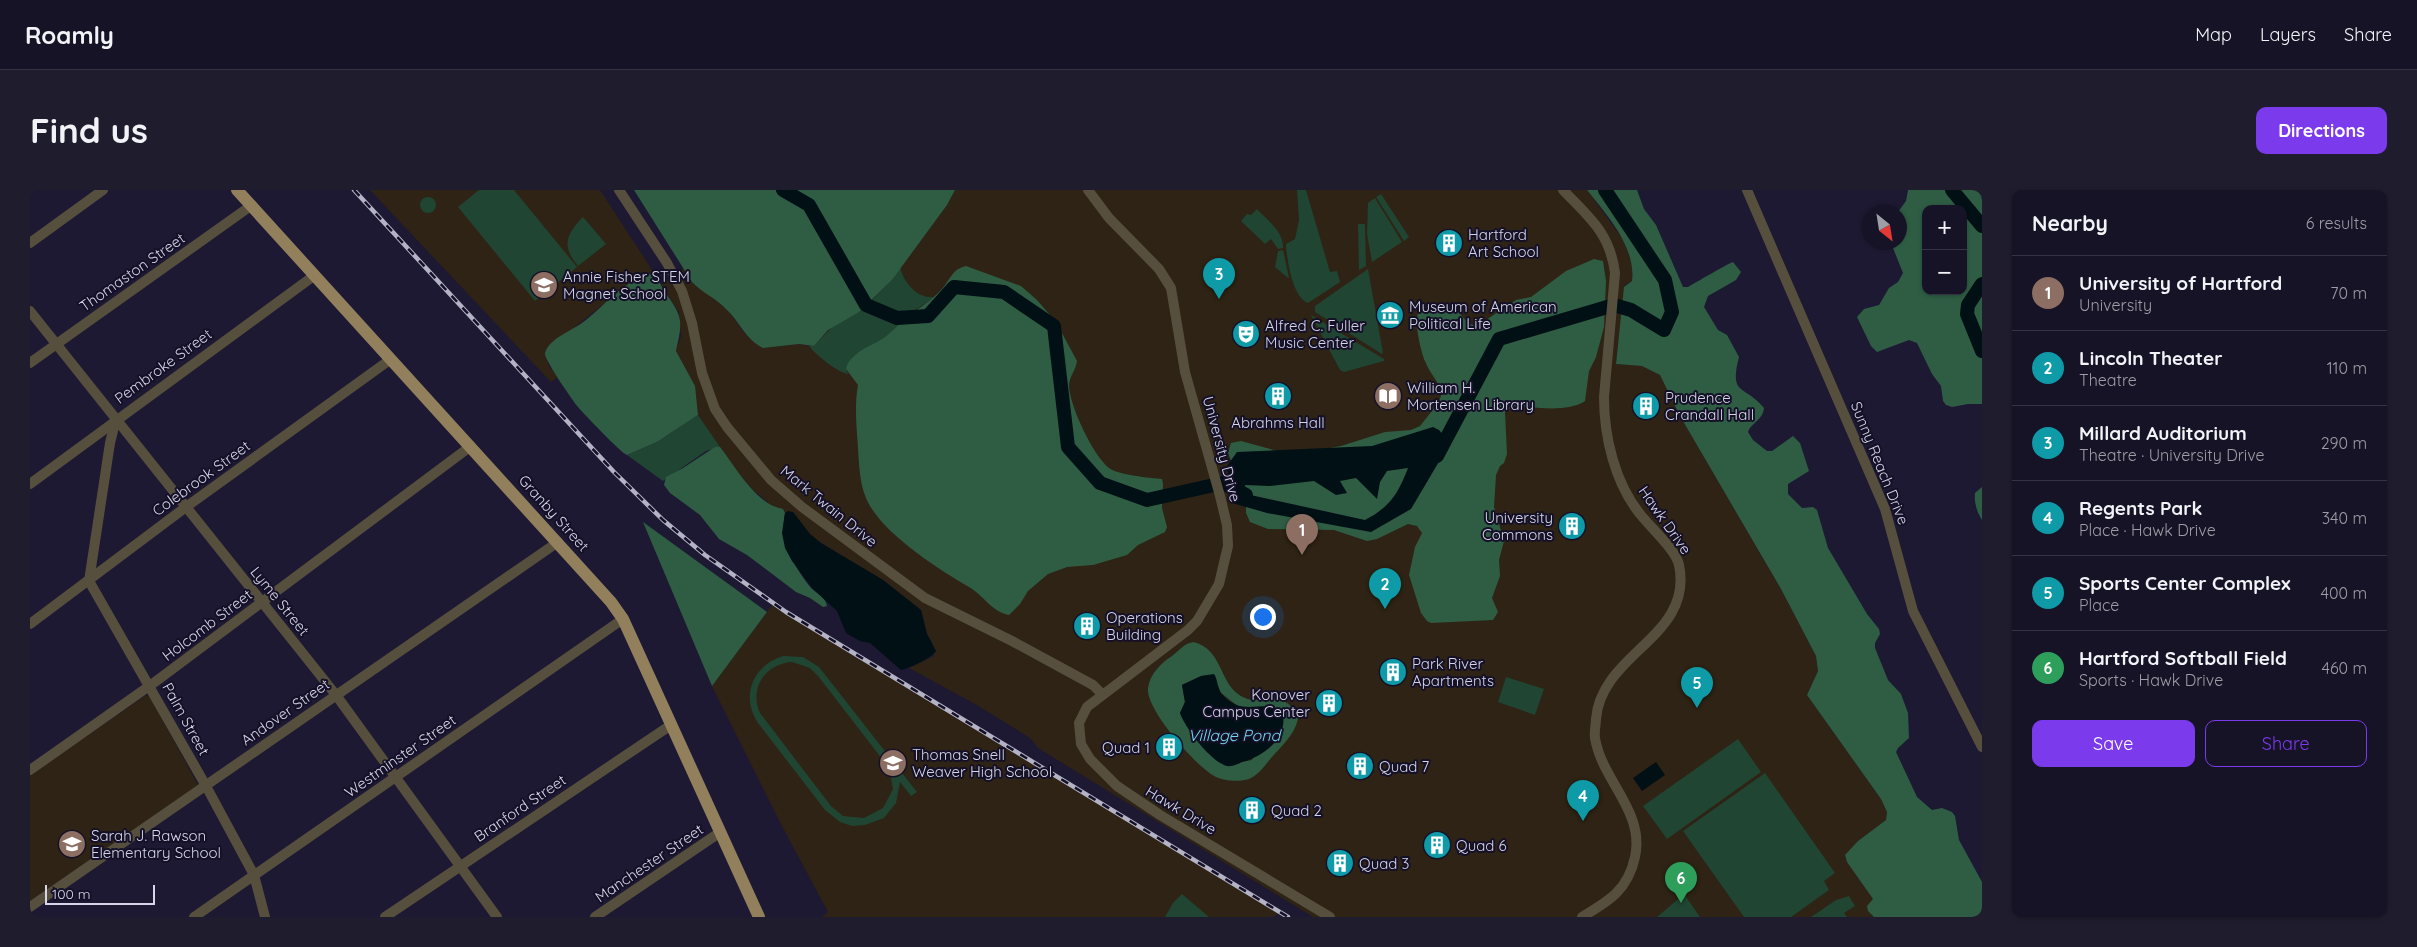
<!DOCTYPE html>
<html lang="en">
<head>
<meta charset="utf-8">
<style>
  :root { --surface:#161326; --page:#1f1c2e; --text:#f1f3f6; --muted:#9e9ea7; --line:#353243; --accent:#7c3aed }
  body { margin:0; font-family:Quicksand,sans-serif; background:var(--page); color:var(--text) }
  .controls { position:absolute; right:15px; top:15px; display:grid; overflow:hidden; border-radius:10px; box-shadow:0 1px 4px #0004 }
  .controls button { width:45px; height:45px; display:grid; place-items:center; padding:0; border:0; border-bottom:1px solid var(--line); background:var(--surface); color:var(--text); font:25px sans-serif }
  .compass { position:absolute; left:1832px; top:15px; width:45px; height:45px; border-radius:50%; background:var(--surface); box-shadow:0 1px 4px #0004; rotate:150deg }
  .scale { position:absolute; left:15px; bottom:12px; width:110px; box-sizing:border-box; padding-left:5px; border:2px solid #d7d6e8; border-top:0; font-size:14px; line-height:18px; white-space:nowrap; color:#d7d6e8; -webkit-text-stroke:4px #141028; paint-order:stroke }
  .you { position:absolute; left:1232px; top:426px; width:18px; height:18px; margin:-12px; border:4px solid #fff; border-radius:50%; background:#1a73e8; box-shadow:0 0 0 8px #1a73e833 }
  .badge { display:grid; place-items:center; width:32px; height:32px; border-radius:50%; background:var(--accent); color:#fff; font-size:16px; font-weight:700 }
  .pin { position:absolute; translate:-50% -41px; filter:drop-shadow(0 1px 2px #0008) }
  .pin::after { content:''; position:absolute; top:26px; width:18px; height:15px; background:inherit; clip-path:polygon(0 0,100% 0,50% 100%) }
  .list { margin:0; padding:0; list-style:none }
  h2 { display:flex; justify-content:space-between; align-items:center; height:65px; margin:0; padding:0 20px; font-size:21px }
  h2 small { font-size:16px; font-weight:400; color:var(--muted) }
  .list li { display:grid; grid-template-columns:32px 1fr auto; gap:15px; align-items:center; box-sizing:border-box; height:75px; padding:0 20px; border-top:1px solid var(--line) }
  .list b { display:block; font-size:19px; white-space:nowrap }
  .list p { margin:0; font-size:16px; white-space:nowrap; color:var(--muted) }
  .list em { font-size:16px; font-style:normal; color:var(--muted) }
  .actions { display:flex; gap:10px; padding:15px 20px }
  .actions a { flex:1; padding:11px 0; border:1px solid var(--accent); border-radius:10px; text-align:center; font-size:18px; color:var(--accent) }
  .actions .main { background:var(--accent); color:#fff }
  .map { position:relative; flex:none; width:1952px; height:727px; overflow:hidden; border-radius:10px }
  header { display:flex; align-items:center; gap:30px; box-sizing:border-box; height:70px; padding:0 25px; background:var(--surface); border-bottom:1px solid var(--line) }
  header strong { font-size:24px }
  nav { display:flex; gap:28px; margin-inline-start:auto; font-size:18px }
  .intro { display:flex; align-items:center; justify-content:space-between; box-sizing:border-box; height:120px; padding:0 30px }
  h1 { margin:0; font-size:35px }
  .button { padding:12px 22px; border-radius:10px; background:var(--accent); color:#fff; font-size:18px; font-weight:700 }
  main { display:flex; gap:30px; padding:0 30px }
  aside { flex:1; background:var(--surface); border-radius:10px; box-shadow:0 1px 4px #0004 }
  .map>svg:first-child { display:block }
  .education { fill:#2e2314 }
  .green { fill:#204532; fill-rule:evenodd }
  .forest { fill:#2e5d44; fill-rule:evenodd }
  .water { fill:#011014; fill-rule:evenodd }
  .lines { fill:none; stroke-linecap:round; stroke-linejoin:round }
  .river { stroke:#011014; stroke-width:14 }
  .minor { stroke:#574f3d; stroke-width:10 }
  .major { stroke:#91805b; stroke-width:12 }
  .rail-casing { stroke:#b4b3c6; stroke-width:4.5 }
  .rail { stroke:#141028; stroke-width:2.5; stroke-dasharray:8; stroke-linecap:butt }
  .labels { text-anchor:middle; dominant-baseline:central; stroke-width:4; stroke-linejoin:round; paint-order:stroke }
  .poi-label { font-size:15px; fill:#d7d6e8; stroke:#141028; text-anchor:start }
  .street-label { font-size:15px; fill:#d7d6e8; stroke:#141028 }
  .water-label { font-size:16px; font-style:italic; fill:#75d7eb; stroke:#141028 }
</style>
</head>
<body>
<header>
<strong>Roamly</strong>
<nav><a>Map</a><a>Layers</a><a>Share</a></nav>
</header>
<div class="intro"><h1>Find us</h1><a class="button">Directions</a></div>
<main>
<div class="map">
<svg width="1952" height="727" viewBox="0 0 1952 727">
  <rect width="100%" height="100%" fill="#1d1932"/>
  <g class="education">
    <polygon points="340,0 570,0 628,89 624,86 602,92 518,158 515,162 519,176 528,187 521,192"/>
    <polygon points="925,0 1557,0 1594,51 1602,74 1602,91 1595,95 1586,174 1612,176 1630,185 1650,226 1751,399 1786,466 1788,481 1777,505 1851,609 1857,622 1856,630 1828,651 1815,668 1843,709 1841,725 1844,727 1283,727 1008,558 1000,548 945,514 879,478 904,466 902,452 897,444 891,420 853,390 791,353 780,344 763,322 755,323 753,319 745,318 722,299 700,273 668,225 664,196 646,161 651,146 649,122 631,95 654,78 662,92 696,118 717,146 733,158 769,154 779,156 802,137 816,130 862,90 917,15"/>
    <polygon points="743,414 756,422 1250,722 1244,727 792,727 798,722 751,634 682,496"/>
    <polygon points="119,505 168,595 0,711 0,585 115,506"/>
  </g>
  <g class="green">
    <polygon points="449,0 484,0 547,77 505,111 428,17"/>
    <path d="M1267,0H1276L1300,82L1307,81L1310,92L1278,113C1262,107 1257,69 1256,54L1265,49L1269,30Z"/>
    <polygon points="1351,4 1379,47 1374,51 1346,7"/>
    <circle cx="398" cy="15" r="8"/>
    <polygon points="1345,8 1372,52 1342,72 1337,44 1338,13"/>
    <path d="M1227,19C1237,30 1254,42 1253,58L1248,59L1241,49L1235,54L1211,31L1217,24L1221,25Z"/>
    <path d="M553,27L576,54L548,76C531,56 536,44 553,27Z"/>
    <polygon points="1328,34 1335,34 1336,76 1329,80"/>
    <polygon points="1253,60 1259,88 1258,88 1245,77 1248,61"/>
    <path d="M870,76C873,92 887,109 904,107L877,126L857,148L823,167L816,179L818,184C807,182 786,165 779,156H784L802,137L837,115L862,90Z"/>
    <polygon points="1338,79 1353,163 1352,164 1285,122 1285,116"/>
    <polygon points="1281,125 1354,169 1354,171 1314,182 1310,180"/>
    <polygon points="668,225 690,257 676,261 633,291 597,265 627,252"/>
    <path d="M753,466L773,467L789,477L887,602L881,606L870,592L866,613L854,628L835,635L822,636L810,632L795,620L728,533C710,506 723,475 753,466ZM762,472L780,478L788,486L859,578L863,599L853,618L834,628L813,626L801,616L730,523C719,498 735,474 762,472Z"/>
    <polygon points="1476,487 1514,499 1505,525 1468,512"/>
    <polygon points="1708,549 1731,582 1637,649 1613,616"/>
    <polygon points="1735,583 1805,683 1794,691 1799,700 1761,727 1714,727 1653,641"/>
    <polygon points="1152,704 1179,727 1135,727 1143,713"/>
    <polygon points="1654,704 1670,727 1627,727"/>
    <polygon points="1819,706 1825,716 1814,723 1817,727 1781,727 1806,710"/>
  </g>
  <g class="forest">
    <path d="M604,0H925L917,15L862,90L829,122L798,140L784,156L769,154L733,158C715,149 710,132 696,119C686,108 672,103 662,92Z"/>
    <path d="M1557,0H1607L1614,19L1626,35L1653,97H1658C1665,93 1699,73 1703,72L1711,82L1706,90L1678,106L1674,117L1688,140L1697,145L1709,167C1699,207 1714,194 1734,218C1733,230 1722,232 1718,242L1723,250L1737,261H1742L1763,246L1770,253L1779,281L1758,294V304L1772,318L1783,317L1787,320L1798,358L1837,424L1849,439L1850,444L1845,453V458L1858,490L1871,504L1878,523L1879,548L1868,558L1866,562L1887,607L1902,620L1912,618L1922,622L1925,626L1929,650L1952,692V727H1844L1838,721L1837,716L1843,709L1817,672L1815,665L1828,651L1856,630L1857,622L1851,609L1777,505L1788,481L1786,466L1751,399L1650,226L1630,185L1612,176L1586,174L1594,97L1602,91C1606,57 1577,25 1557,0Z"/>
    <path d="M1878,0H1952V214H1938L1922,217L1916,215L1913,211L1911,196L1902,184L1887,153L1879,150L1847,162L1841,156L1827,127L1834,119L1849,115L1859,98L1868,92L1873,83L1861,53L1870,52L1868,22L1876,11ZM1896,19H1933V101H1896Z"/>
    <path d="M1564,69L1573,71L1576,91L1574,137L1566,167L1559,181L1555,211C1538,223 1503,217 1484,216L1475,222L1477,264L1474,273L1470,276L1466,285L1464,317L1474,351L1469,370L1470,386L1462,408L1468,422L1463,430L1401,433L1397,431L1391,423L1379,385L1385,357L1392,343L1387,336L1378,334L1347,349L1337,351L1304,340L1238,339L1220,332L1216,323V308L1198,263L1201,253L1211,251L1251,262H1277L1311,256L1355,242L1381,240L1390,236L1409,212L1412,202C1408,191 1399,182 1395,171C1391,162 1383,129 1389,122L1414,117L1425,118L1438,133L1443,135L1453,132L1486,110L1501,107L1536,81Z"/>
    <path d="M936,76L991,96L1007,110L1026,132L1047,171C1046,180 1039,187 1039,196C1040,217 1063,265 1079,278C1088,285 1120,288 1132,289L1133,294L1132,318L1137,337L1135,342L1108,355L1097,365L1063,375L1037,377L1018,384L998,401L990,414L979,425C962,422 953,405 939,397C908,379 850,342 836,308C828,289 829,265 827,244C826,227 825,212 828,195L816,179C818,167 833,159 843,154C861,146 865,136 879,126C890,117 902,110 912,99C920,90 922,79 936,76Z"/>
    <path d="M620,84C628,87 630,94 635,102C653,127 653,131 646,161L665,196L668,225L627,252L597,265C592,264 554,224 548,217C543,211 513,168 515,163C519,148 544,140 556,130C575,115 594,91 620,84Z"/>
    <path d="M685,257H690C705,276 726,315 753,319L755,323C749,350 765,379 782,399C788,404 796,408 797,416L793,417L780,408L766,402L717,365L689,349L670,325L640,303L634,295L636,287L653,278Z"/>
    <path d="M1952,297V330C1947,322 1944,313 1945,303Z"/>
    <polygon points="613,332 737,422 682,496"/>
    <path d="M1164,452C1192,460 1189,490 1208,504C1230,521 1253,493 1268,528C1266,543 1251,557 1241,568C1235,575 1229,585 1219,589C1210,592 1194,591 1186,587C1167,578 1115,519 1118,498C1120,484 1131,473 1142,466C1150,460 1154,453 1164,452ZM1183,485L1191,503L1209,517H1243L1222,570C1182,579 1167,552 1150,523L1155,512L1152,495L1171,486Z"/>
  </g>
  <g class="water">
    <path d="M1403,237L1409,240L1420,253L1381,319L1341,342L1237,323L1202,313L1197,276L1207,262L1342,256ZM1378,278C1368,304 1360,317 1335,330L1216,304L1215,295L1240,296L1284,291L1306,305L1317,303L1310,291L1326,288L1347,309L1350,292L1357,281Z"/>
    <path d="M758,321L763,322L780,344L791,353L853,390L891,420L897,444L906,461C903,467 878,479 871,480L840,453L830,451L816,443L807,421L782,398L762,371L755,358L752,343L755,323Z"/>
    <path d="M1184,484C1188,490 1187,497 1191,503C1212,529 1233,508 1252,521C1260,546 1234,567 1212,572C1208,574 1202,577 1197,576C1181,572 1155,538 1150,523L1155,512L1152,495L1171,486Z"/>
    <polygon points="1626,572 1635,585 1612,601 1603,588"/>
  </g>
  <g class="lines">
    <g class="river">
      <polyline points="753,0 779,15 836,115 867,128 898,126 924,97 974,102 1024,136 1038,257 1070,293 1117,310 1193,293 1216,305"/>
      <polyline points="1922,0 1952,36"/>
      <polyline points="1952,94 1938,115 1937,124 1952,161"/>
      <polyline points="1407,266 1469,149 1584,115 1601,120 1634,140 1642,122 1635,90 1575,0"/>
    </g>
    <g class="minor">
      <polyline points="589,0 637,73 652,101 662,133 672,183 685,219 697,237 741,290 772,317 895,408 982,451 1063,495 1072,504"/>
      <polyline points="1058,0 1079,28 1129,79 1141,98 1155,182 1190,306 1197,335 1198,356 1189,394 1167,431 1158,440 1057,517 1049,533 1051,554 1060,569 1087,596 1130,625 1300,727"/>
      <path d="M1533,0C1559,27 1580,43 1585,83L1574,207C1574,247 1585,293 1610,324C1620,337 1646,360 1649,375C1664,447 1571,463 1566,529C1566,534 1564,542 1565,548C1572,591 1615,621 1605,667C1598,700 1579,711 1552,727"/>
      <polyline points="1717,0 1855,319 1883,421 1952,557"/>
      <polyline points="0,53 73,0"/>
      <polyline points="0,121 306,505 467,727"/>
      <polyline points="0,173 222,15"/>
      <polyline points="86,229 80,253 59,391 176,596 224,685 235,727"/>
      <polyline points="0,294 285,85"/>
      <polyline points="0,434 156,317 361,169"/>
      <polyline points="0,580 125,492 441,256"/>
      <polyline points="0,717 528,352"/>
      <polyline points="164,727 593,429"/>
      <polyline points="355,727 641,535"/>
      <polyline points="565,727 689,643"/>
    </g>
    <polyline class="major" points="207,0 581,412 593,429 729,727"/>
    <g class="rail-casing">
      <polyline id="rail" points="324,0 584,282 633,330 675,365 756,422 1258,727"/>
    </g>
    <use href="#rail" class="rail"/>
  </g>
  <defs>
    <g id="building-disc" transform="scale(1.4375)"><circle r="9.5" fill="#0f9aa8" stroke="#141028"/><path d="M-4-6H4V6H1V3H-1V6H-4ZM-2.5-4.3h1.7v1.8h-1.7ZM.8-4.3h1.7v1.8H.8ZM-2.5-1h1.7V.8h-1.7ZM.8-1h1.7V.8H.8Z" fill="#fff"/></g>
    <g id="school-disc" transform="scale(1.4375)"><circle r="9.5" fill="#8d6e63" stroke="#141028"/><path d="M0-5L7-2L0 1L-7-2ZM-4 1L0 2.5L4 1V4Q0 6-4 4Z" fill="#fff"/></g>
    <g id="museum-disc" transform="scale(1.4375)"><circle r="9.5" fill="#0f9aa8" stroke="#141028"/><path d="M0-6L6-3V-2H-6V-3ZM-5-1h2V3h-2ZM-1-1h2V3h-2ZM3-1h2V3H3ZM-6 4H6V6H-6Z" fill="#fff"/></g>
    <g id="theatre-disc" transform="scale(1.4375)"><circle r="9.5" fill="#0f9aa8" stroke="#141028"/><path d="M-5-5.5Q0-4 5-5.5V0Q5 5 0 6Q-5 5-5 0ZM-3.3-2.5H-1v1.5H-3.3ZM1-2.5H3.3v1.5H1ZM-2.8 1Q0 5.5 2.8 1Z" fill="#fff"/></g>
    <g id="library-disc" transform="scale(1.4375)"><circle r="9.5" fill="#8d6e63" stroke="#141028"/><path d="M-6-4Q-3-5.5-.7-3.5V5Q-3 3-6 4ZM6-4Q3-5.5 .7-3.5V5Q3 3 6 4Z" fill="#fff"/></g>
  </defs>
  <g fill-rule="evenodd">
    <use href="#building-disc" x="1419" y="53"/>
    <use href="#school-disc" x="514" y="95"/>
    <use href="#museum-disc" x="1360" y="125"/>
    <use href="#theatre-disc" x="1216" y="144"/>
    <use href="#building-disc" x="1248" y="206"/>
    <use href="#library-disc" x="1358" y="206"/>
    <use href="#building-disc" x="1616" y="216"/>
    <use href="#building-disc" x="1542" y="336"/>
    <use href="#building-disc" x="1057" y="436"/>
    <use href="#building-disc" x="1363" y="482"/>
    <use href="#building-disc" x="1299" y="513"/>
    <use href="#building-disc" x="1139" y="557"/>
    <use href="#school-disc" x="863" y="573"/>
    <use href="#building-disc" x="1330" y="576"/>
    <use href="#building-disc" x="1222" y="620"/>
    <use href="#school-disc" x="42" y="654"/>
    <use href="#building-disc" x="1407" y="655"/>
    <use href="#building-disc" x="1310" y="673"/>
  </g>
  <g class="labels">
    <g class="poi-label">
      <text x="1438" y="44">Hartford<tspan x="1438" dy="17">Art School</tspan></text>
      <text x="533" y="86">Annie Fisher STEM<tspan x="533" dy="17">Magnet School</tspan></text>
      <text x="1379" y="116">Museum of American<tspan x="1379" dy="17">Political Life</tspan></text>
      <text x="1235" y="135">Alfred C. Fuller<tspan x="1235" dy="17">Music Center</tspan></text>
      <text x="1377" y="197">William H.<tspan x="1377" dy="17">Mortensen Library</tspan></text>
      <text x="1635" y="207">Prudence<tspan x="1635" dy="17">Crandall Hall</tspan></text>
      <text x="1248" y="232" text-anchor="middle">Abrahms Hall</text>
      <text x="1523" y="327" text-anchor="end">University<tspan x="1523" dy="17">Commons</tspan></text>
      <text x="1076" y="427">Operations<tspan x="1076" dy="17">Building</tspan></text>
      <text x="1382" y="473">Park River<tspan x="1382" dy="17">Apartments</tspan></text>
      <text x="1280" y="504" text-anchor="end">Konover<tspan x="1280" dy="17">Campus Center</tspan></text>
      <text x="1120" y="557" text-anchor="end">Quad 1</text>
      <text x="882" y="564">Thomas Snell<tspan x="882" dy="17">Weaver High School</tspan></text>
      <text x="1349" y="576">Quad 7</text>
      <text x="1241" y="620">Quad 2</text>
      <text x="61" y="645">Sarah J. Rawson<tspan x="61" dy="17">Elementary School</tspan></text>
      <text x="1426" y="655">Quad 6</text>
      <text x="1329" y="673">Quad 3</text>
    </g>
    <g class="street-label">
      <text transform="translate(102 82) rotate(-35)">Thomaston Street</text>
      <text transform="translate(133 176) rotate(-36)">Pembroke Street</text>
      <text transform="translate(1192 259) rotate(75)">University Drive</text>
      <text transform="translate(1850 273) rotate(68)">Sunny Reach Drive</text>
      <text transform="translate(171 288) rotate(-36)">Colebrook Street</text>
      <text transform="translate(799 316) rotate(39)">Mark Twain Drive</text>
      <text transform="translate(524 323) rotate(48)">Granby Street</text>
      <text transform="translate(1635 330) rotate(55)">Hawk Drive</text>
      <text transform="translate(250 411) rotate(51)">Lyme Street</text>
      <text transform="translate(177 435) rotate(-37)">Holcomb Street</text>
      <text transform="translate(255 522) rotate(-35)">Andover Street</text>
      <text transform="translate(156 529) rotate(61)">Palm Street</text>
      <text transform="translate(370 566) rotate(-35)">Westminster Street</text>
      <text transform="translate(490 618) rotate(-34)">Branford Street</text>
      <text transform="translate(1151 620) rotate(31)">Hawk Drive</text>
      <text transform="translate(619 673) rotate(-34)">Manchester Street</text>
    </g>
    <g class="water-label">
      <text x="1204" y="545">Village Pond</text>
    </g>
  </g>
</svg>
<div class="controls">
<button>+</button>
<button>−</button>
</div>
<svg class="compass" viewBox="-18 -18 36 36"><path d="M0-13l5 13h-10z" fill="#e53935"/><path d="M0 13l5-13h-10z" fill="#9e9ea7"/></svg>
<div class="scale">100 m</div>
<div class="you"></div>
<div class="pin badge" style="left:1272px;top:365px;background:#8d6e63">1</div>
<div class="pin badge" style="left:1355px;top:419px;background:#0f9aa8">2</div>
<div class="pin badge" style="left:1189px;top:109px;background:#0f9aa8">3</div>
<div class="pin badge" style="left:1553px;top:631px;background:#0f9aa8">4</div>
<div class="pin badge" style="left:1667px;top:518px;background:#0f9aa8">5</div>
<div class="pin badge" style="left:1651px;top:713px;background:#2e9e5b">6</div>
</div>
<aside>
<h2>Nearby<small>6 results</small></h2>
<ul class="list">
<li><span class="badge" style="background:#8d6e63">1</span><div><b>University of Hartford</b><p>University</p></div><em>70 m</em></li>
<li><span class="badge" style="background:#0f9aa8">2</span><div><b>Lincoln Theater</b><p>Theatre</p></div><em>110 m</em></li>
<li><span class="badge" style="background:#0f9aa8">3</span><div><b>Millard Auditorium</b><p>Theatre · University Drive</p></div><em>290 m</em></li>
<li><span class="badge" style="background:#0f9aa8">4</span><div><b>Regents Park</b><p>Place · Hawk Drive</p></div><em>340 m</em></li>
<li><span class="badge" style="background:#0f9aa8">5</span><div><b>Sports Center Complex</b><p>Place</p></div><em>400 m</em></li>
<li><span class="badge" style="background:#2e9e5b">6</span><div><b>Hartford Softball Field</b><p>Sports · Hawk Drive</p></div><em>460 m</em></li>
</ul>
<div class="actions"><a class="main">Save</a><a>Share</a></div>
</aside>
</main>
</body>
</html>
